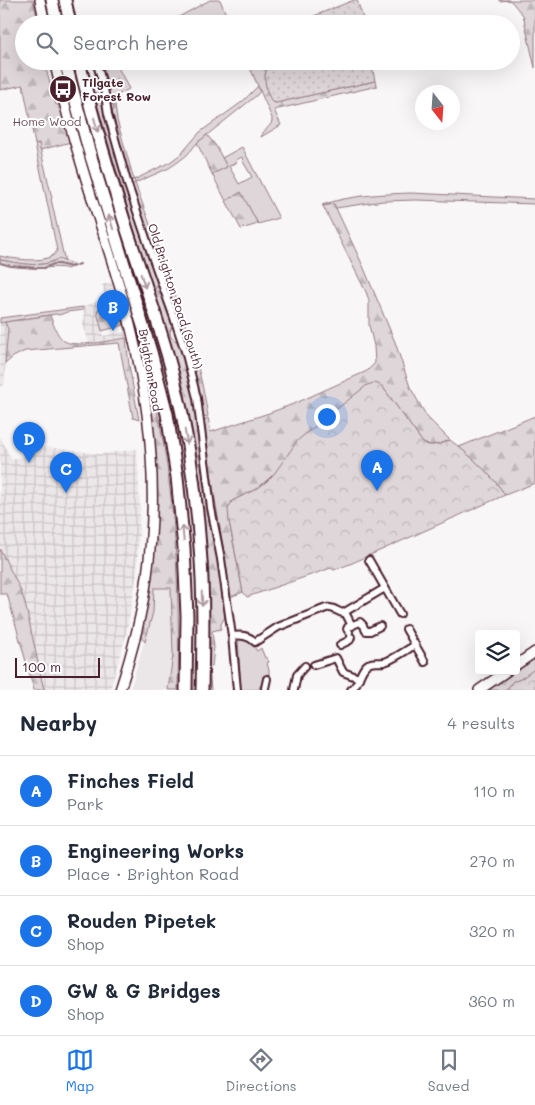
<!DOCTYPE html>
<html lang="en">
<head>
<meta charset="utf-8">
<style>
  :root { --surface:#fff; --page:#f2f2f3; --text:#1f2937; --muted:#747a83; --line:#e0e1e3; --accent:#1a73e8 }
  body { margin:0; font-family:Mali,sans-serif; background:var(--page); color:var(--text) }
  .controls { position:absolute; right:15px; bottom:15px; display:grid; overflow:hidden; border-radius:5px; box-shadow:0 5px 20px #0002 }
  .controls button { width:45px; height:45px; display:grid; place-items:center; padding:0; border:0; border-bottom:1px solid var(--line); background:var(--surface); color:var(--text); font:25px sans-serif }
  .compass { position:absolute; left:415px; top:85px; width:45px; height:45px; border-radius:50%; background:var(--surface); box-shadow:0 5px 20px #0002; rotate:163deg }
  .scale { position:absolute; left:15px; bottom:12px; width:85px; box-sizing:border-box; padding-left:5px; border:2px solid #4a1f2b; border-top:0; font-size:14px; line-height:18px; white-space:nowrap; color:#4a1f2b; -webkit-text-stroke:4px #fff; paint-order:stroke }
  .you { position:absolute; left:326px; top:416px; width:18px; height:18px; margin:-12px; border:4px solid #fff; border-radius:50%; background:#1a73e8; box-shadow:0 0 0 8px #1a73e833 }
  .badge { display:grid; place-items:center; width:32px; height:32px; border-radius:50%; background:var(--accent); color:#fff; font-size:16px; font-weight:700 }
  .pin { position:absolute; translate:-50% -41px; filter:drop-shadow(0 1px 2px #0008) }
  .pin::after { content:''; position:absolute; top:26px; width:18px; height:15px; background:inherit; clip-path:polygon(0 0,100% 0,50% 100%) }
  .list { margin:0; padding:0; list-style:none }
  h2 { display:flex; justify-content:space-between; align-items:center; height:65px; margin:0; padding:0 20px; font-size:21px }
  h2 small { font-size:16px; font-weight:400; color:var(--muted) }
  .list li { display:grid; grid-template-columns:32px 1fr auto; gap:15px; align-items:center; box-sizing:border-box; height:70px; padding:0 20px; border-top:1px solid var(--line) }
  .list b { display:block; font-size:19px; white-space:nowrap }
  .list p { margin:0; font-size:16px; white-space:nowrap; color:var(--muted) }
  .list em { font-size:16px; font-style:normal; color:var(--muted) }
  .icon { flex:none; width:28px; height:28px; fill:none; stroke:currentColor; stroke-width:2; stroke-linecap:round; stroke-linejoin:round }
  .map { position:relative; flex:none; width:535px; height:690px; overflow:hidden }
  .search { position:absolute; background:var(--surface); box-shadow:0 5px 20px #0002; left:15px; right:15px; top:15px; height:55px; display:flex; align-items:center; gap:12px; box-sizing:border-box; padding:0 18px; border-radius:28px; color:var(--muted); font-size:19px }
  .sheet { height:345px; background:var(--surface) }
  nav { display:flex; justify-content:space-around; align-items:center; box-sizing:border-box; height:70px; border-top:1px solid var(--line); background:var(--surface); font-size:14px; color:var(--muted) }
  nav a { display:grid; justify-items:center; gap:2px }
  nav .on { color:var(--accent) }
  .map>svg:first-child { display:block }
  .built { fill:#ebe6e8 }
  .industrial { fill:url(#industrial-grid) }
  .grass { fill:#ded6d9; stroke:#947a82; fill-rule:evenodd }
  .forest { fill:url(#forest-firs); stroke:#947a82 }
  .park { fill:url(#park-crowns); stroke:#947a82 }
  .garden { fill:url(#garden-dots); stroke:#947a82 }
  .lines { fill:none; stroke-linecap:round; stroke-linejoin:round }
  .stream { stroke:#8f747b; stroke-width:2 }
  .street-casing { stroke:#4a1f2b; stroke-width:10 }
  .secondary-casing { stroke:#4a1f2b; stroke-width:12 }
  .highway-casing { stroke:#4a1f2b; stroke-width:15 }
  .street { stroke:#fff; stroke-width:6 }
  .secondary { stroke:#fff; stroke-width:9 }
  .highway { stroke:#fff; stroke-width:11 }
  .oneway { stroke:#ae9aa0 }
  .labels { text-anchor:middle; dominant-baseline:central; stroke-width:4; stroke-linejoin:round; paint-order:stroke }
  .poi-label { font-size:12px; font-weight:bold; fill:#4a1f2b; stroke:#fff; text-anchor:start }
  .park-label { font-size:12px; fill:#6f4d56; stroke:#fff }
  .street-label { font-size:12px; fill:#4a1f2b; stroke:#fff }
</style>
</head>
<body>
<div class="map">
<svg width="535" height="690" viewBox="0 0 535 690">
  <defs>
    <pattern id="industrial-grid" width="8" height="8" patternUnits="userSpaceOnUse" patternTransform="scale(1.25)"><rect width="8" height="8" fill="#ebe6e8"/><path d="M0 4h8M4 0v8" fill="none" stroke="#cbc5c7"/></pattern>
    <pattern id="forest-firs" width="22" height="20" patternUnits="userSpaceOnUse" patternTransform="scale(1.25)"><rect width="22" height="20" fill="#ded6d9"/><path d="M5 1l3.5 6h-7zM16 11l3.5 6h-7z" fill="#c0b7ba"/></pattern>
    <pattern id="park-crowns" width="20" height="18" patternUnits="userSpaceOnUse" patternTransform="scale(1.25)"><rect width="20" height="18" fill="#ded6d9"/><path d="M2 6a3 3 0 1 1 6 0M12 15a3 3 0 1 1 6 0" fill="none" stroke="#c0b7ba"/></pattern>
    <pattern id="garden-dots" width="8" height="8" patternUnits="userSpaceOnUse" patternTransform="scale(1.25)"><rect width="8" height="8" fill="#ded6d9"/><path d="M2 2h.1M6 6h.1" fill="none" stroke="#c0b7ba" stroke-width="1.8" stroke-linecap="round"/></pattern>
  </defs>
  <rect width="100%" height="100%" fill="#f8f6f7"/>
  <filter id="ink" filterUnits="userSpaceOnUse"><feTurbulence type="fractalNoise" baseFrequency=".02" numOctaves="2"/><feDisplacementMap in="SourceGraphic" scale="10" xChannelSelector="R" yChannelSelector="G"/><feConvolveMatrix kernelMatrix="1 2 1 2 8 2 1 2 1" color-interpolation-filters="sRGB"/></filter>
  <g filter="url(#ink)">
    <polygon class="built" points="154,588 171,588 173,655 168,690 130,690 152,616"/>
    <g class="industrial">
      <polygon points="111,282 115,296 106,298 107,302 100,307 97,311 103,336 125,331 126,338 89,343 82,321 85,320 83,307 106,298 102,285"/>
      <polygon points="5,322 8,329 4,385 0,387 0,323"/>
      <polygon points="0,436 12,460 46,447 101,454 137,449 140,507 137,573 126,635 110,690 44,690 25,603 20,589 0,549"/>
    </g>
    <g class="grass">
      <polygon points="210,0 220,0 230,24 166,24"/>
      <polygon points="258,86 260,91 257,95 197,143 187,155 178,162 169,168 135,183 134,180 170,162 181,154 200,132 242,102"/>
      <path d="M96,92L100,97L124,182L161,287L154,289V291C132,225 113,159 94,93Z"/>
      <path d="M39,143L52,198L51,199L65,262L58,259C41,269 19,263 0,260V256C12,259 42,263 52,256C55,254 56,253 57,250L35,144Z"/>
      <path d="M242,147L279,218L258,224L241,193L226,201L212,174L227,167L222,158ZM242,157L243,159L242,160L252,177L239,184L229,166L237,162L236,160Z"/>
      <path d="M411,193L535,199V204L416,200L383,201L336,208L333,204L323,206L322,205C350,195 382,194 411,193Z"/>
      <polygon points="83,307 83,310 67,312 59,315 56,314 0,323 0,318"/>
      <polygon points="242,637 251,642 257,651 261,648 265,658 267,658 269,662 267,663 269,670 269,677 263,676 262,683 258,690 241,690 238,639"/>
    </g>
    <g class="forest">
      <polygon points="0,0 33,0 39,24 24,24 24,61 45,61 44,62 56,105 60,105 71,142 40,150 39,143 35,144 23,85 0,90"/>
      <polygon points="499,0 535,0 535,68 523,15 510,0 499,1"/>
      <polygon points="100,61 115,61 129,89 114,97 117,120 134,180 131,180 130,178 111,113 114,110 113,106 109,102"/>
      <path d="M247,61H266L267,69L265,75L275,103L375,81L377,86L274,110L281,125L261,137C263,129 273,127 272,118Z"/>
      <polygon points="207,135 216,146 227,167 212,174 197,143"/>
      <polygon points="135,183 161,255 156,256 155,254 132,189 133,184"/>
      <polygon points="241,192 258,224 241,229 226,201"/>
      <path d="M334,204L363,266L395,342L410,387L427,417L450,440C442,443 432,448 423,443L382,386L274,474L258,488L232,501L229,521L243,592L230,597L227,570L212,482L204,420L208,418L211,432L269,413L296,403L358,375L367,371L375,363L374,346L369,325V300L366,292L323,206Z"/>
      <path d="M162,258C181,310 200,362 208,416L206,417L203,415C195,362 178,312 158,262L159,259Z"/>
      <path d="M58,259L73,264L68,269C59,266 49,268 40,268C26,268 13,267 0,263V260C19,263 41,269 58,259Z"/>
      <path d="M156,287H161L173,322L170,332L171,337L180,344L182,348L194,398L219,558L225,608V617L221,624V629L212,631L214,647L212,666L209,667L211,690H207C208,626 209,561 202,497C194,427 175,358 154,291Z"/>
      <path d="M117,299L124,325L102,331L97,312C100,303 109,302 117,299Z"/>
      <path d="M50,315C53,323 56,334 63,340C72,349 114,340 126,338L129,365L139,420L133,418L119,343L25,351L13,357L5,364L8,329L5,322Z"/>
      <path d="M140,340C146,352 150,377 153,392C176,489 180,590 178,690H168L173,655L171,588H154L153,612L145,642C141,638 141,634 141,628L154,530L138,343Z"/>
      <path d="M535,416V483L505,495C493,476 475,462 459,447Z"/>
      <polygon points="0,549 20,589 25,603 44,690 34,690 7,594 0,594"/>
      <polygon points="535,658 535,669 524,677 511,684 508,688 504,690 486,690 499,681 508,677 511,673 515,671 519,671 522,666 527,665 528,661"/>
    </g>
    <g class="park">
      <path d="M374,383L378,384L382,386L423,443C432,448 442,443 450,440C469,454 493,476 505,495L350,564L334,570L331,568L247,597L243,592L229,521L228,509L232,501L258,488L266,482L274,474L298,440L367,385Z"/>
      <path d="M535,669V690H504L508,688L513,681C522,681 527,673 535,669Z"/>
    </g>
    <g class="garden">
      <polygon points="354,0 357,0 365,24 294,24"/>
      <path d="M266,61H371L375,81L276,103L272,102C268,95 265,86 265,78C265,70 269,69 266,61Z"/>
    </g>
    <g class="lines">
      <polyline class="stream" points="0,263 11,266 38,268 44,268 54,264 59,264 71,267 80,264"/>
      <g class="street-casing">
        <g id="street">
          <polyline points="96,61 104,88 108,114 128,185 153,259 173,315 186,354 197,398 211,508 221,559 232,636 237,690"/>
          <polyline points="369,560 400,614"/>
          <polyline points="345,612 352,626"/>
          <polyline points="365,629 366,631 370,631 380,626"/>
          <polyline points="406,629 425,662"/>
          <polyline points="349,632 347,629 348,627 360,622 363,625"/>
          <path d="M232,636C241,635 248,635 255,642L278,627L326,608C333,606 337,612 343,613L385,588"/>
          <polyline points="340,645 350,640 351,637"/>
          <polyline points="314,665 336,658 343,672 359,678"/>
          <polyline points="265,688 267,679"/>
          <polyline points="294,690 297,675 305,666"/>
          <path d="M351,690C360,684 359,670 368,664C374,661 378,663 384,662C391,661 408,649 415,645"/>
        </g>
      </g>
      <g class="secondary-casing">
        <g id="secondary">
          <polyline points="40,0 45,24"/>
          <path d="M54,61C62,93 69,125 79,156C96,215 118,273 132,333C151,412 158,496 147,576C142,615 132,653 120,690"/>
          <polyline points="516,665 535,652"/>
          <polyline points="479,690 507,671"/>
        </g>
      </g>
      <g class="highway-casing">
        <g id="highway">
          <polyline points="52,0 57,24"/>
          <polyline points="65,0 70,24"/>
          <polyline points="65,61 88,147 151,352 167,414 177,477 184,548 187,616 186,690"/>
          <path d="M79,61C91,113 106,163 122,214C139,269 160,323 174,379C188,434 196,491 200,547C204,594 203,643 202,690"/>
        </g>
      </g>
      <use href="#street" class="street"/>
      <use href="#secondary" class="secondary"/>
      <use href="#highway" class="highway"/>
    </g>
    <defs><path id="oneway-shaft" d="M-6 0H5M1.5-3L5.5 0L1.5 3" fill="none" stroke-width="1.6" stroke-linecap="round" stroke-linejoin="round" transform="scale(1.25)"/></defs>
    <g class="oneway">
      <use href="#oneway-shaft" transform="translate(96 125) rotate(75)"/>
      <use href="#oneway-shaft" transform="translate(111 222) rotate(-107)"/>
      <use href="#oneway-shaft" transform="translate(143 281) rotate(72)"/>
      <use href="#oneway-shaft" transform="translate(186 437) rotate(80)"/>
      <use href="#oneway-shaft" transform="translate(183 533) rotate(-95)"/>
      <use href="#oneway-shaft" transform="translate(202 599) rotate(88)"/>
    </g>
  </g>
  <defs>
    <g id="bus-disc" transform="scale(1.4375)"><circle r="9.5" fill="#4a1f2b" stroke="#fff"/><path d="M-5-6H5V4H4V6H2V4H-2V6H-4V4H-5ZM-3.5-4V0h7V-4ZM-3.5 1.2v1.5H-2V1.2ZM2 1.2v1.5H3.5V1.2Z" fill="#fff"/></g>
  </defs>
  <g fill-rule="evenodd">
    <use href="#bus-disc" x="63" y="89"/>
  </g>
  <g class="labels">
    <g class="poi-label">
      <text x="82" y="82">Tilgate<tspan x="82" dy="14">Forest Row</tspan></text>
    </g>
    <g class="park-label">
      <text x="47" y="121">Home Wood</text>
    </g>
    <g class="street-label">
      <text transform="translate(176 296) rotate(72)">Old Brighton Road (South)</text>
      <text transform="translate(151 370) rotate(80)">Brighton Road</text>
    </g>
  </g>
</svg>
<div class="controls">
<button><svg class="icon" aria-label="layers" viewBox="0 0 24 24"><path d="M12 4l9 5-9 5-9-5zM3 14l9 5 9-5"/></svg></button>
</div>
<svg class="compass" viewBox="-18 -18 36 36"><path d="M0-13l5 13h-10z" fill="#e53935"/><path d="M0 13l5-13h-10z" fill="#747a83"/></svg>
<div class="scale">100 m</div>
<div class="you"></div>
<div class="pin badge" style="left:377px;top:491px">A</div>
<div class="pin badge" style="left:113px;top:331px">B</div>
<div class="pin badge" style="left:66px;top:493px">C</div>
<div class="pin badge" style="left:29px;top:463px">D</div>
<div class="search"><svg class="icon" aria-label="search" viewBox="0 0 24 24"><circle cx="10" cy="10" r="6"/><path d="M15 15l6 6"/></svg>Search here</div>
</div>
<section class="sheet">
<h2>Nearby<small>4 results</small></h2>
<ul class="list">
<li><span class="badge">A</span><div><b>Finches Field</b><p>Park</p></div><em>110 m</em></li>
<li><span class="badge">B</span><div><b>Engineering Works</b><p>Place · Brighton Road</p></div><em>270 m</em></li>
<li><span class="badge">C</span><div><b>Rouden Pipetek</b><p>Shop</p></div><em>320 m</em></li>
<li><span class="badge">D</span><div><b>GW &amp; G Bridges</b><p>Shop</p></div><em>360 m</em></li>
</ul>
</section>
<nav>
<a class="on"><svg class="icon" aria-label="map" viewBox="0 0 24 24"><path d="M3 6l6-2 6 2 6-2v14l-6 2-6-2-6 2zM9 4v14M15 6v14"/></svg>Map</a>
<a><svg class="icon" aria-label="directions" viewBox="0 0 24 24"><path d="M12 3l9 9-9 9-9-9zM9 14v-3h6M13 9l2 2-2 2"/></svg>Directions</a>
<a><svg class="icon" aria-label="saved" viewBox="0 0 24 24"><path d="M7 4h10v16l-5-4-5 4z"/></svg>Saved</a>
</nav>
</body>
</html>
